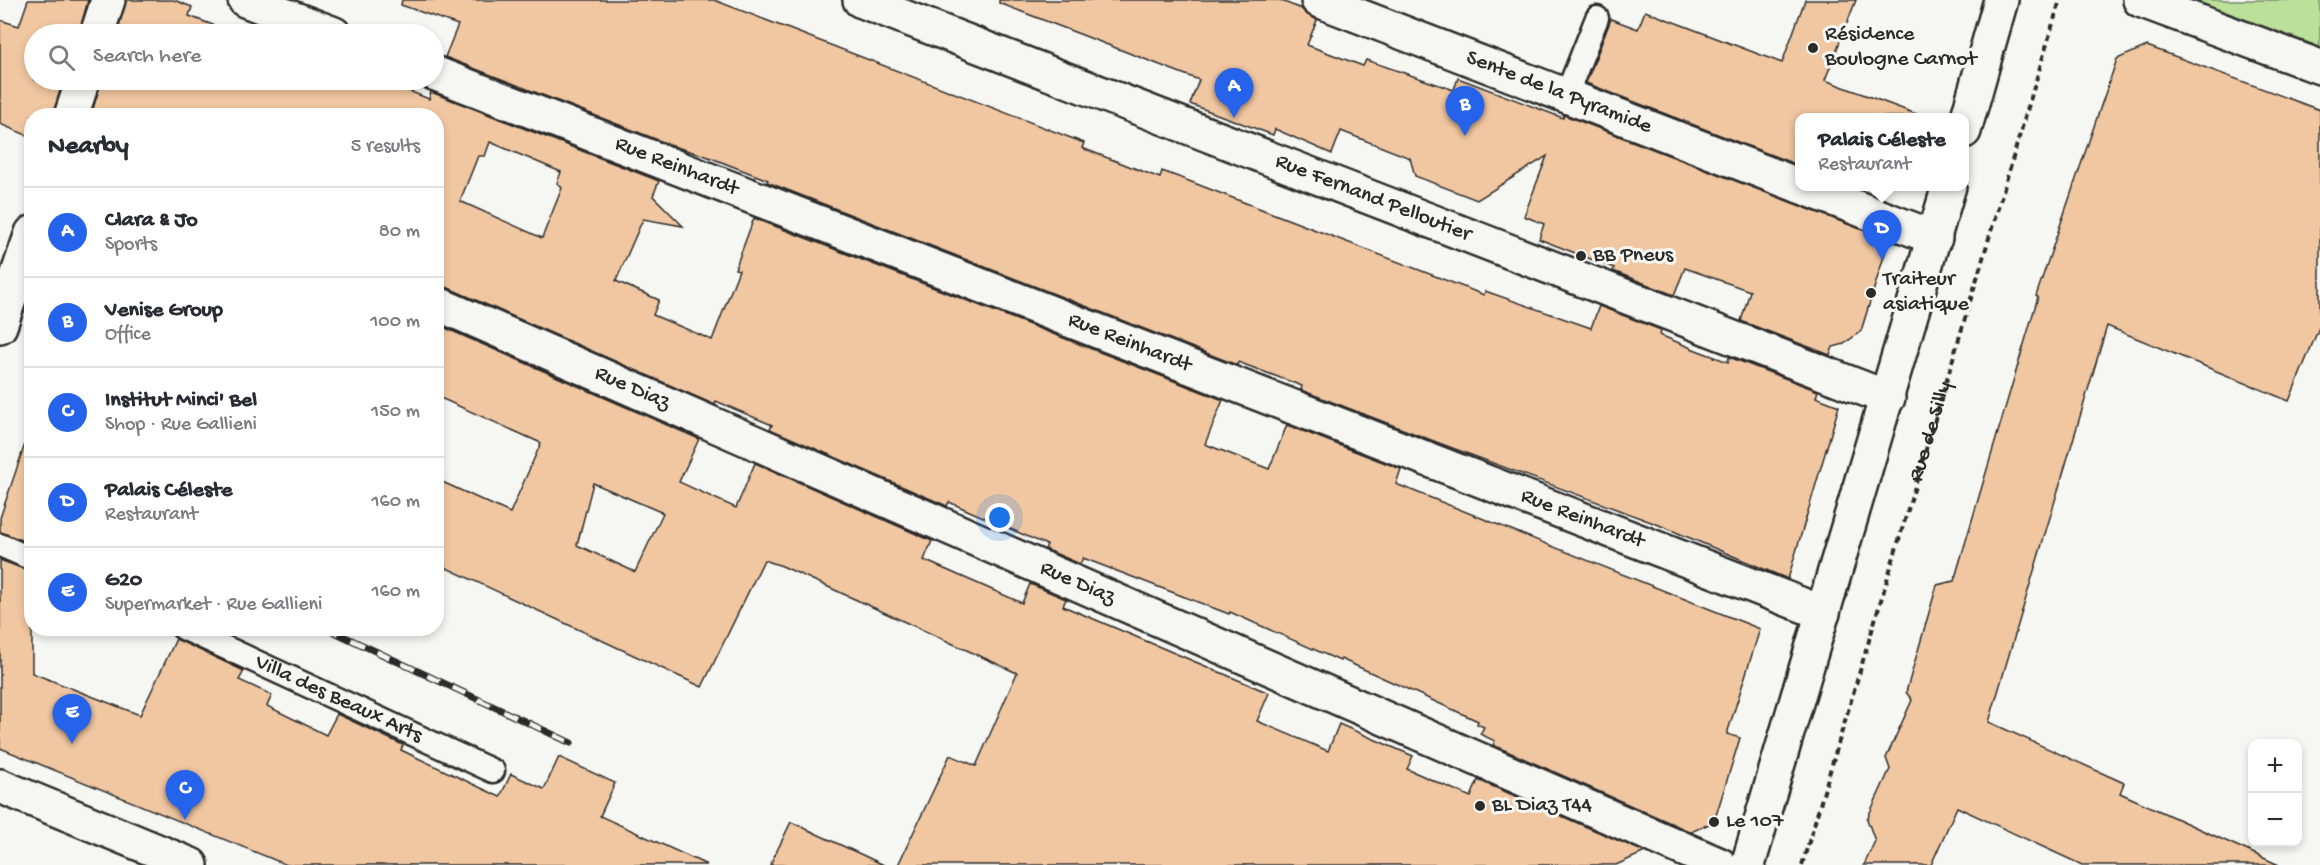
<!DOCTYPE html>
<html lang="en">
<head>
<meta charset="utf-8">
<style>
  :root { --surface:#fff; --page:#f7f7f7; --text:#2b2b33; --muted:#7c7c81; --line:#e1e1e2; --accent:#2563eb }
  body { margin:0; font-family:"Gochi Hand",sans-serif; background:var(--page); color:var(--text) }
  .controls { position:absolute; right:18px; bottom:18px; display:grid; overflow:hidden; border-radius:12px; box-shadow:0 3px 9px #0003 }
  .controls button { width:54px; height:54px; display:grid; place-items:center; padding:0; border:0; border-bottom:2px solid var(--line); background:var(--surface); color:var(--text); font:30px sans-serif }
  .you { position:absolute; left:1000px; top:518px; width:21px; height:21px; margin:-15px; border:4px solid #fff; border-radius:50%; background:#1a73e8; box-shadow:0 0 0 9px #1a73e833 }
  .badge { display:grid; place-items:center; width:39px; height:39px; border-radius:50%; background:var(--accent); color:#fff; font-size:20px; font-weight:700 }
  .pin { position:absolute; translate:-50% -50px; filter:drop-shadow(0 2px 3px #0008) }
  .pin::after { content:''; position:absolute; top:32px; width:21px; height:18px; background:inherit; clip-path:polygon(0 0,100% 0,50% 100%) }
  .popup { position:absolute; left:1795px; top:113px; width:174px; height:78px; box-sizing:border-box; display:grid; place-content:center; border-radius:12px; background:var(--surface); filter:drop-shadow(0 2px 4px #0005); font-size:20px; white-space:nowrap; color:var(--muted) }
  .popup b { font-size:22px; color:var(--text) }
  .popup::after { content:''; position:absolute; left:50%; top:100%; margin-left:-12px; border:12px solid transparent; border-top-color:var(--surface) }
  .list { margin:0; padding:0; list-style:none }
  h2 { display:flex; justify-content:space-between; align-items:center; height:78px; margin:0; padding:0 24px; font-size:26px }
  h2 small { font-size:20px; font-weight:400; color:var(--muted) }
  .list li { display:grid; grid-template-columns:39px 1fr auto; gap:18px; align-items:center; box-sizing:border-box; height:90px; padding:0 24px; border-top:2px solid var(--line) }
  .list b { display:block; font-size:22px; white-space:nowrap }
  .list p { margin:0; font-size:20px; white-space:nowrap; color:var(--muted) }
  .list em { font-size:20px; font-style:normal; color:var(--muted) }
  .icon { flex:none; width:33px; height:33px; fill:none; stroke:currentColor; stroke-width:2; stroke-linecap:round; stroke-linejoin:round }
  .map { position:relative; flex:none; width:2320px; height:865px; overflow:hidden }
  .search { position:absolute; background:var(--surface); box-shadow:0 3px 9px #0003; left:24px; top:24px; width:420px; height:66px; display:flex; align-items:center; gap:15px; box-sizing:border-box; padding:0 21px; border-radius:33px; color:var(--muted); font-size:22px }
  .panel { position:absolute; background:var(--surface); box-shadow:0 3px 9px #0003; left:24px; top:108px; width:420px; height:528px; border-radius:24px }
  .map>svg:first-child { display:block }
  .green { fill:#bbe09a; stroke:#738662; stroke-width:1.5 }
  .building { fill:#f1c7a1; stroke:#2b2b2b; stroke-width:1.5; fill-rule:evenodd }
  .lines { fill:none; stroke-linecap:round; stroke-linejoin:round }
  .service-casing { stroke:#2b2b2b; stroke-width:27 }
  .pedestrian-casing { stroke:#2b2b2b; stroke-width:38 }
  .minor-casing { stroke:#2b2b2b; stroke-width:38 }
  .tertiary-casing { stroke:#2b2b2b; stroke-width:38 }
  .secondary-casing { stroke:#2b2b2b; stroke-width:38 }
  .path { stroke:#2b2b2b; stroke-width:4; stroke-dasharray:6 4.5; stroke-linecap:butt }
  .service { stroke:#f6f6f2; stroke-width:22 }
  .pedestrian { stroke:#f6f6f2; stroke-width:33 }
  .minor { stroke:#f6f6f2; stroke-width:33 }
  .tertiary { stroke:#f6f6f2; stroke-width:33 }
  .secondary { stroke:#f6f6f2; stroke-width:33 }
  .rail-casing { stroke:#2b2b2b; stroke-width:7 }
  .rail { stroke:#f6f6f2; stroke-width:4.5; stroke-dasharray:14; stroke-linecap:butt }
  .poi-dot { fill:#2b2b2b; stroke:#f6f6f2; stroke-width:2 }
  .labels { text-anchor:middle; dominant-baseline:central; stroke-width:6; stroke-linejoin:round; paint-order:stroke }
  .poi-label { font-size:22px; fill:#2b2b2b; stroke:#f6f6f2; text-anchor:start }
  .street-label { font-size:22px; fill:#2b2b2b; stroke:#f6f6f2 }
</style>
</head>
<body>
<div class="map">
<svg width="2320" height="865" viewBox="0 0 2320 865">
  <rect width="100%" height="100%" fill="#f6f6f2"/>
  <filter id="ink" filterUnits="userSpaceOnUse"><feTurbulence type="fractalNoise" baseFrequency=".0167" numOctaves="2"/><feDisplacementMap in="SourceGraphic" scale="12" xChannelSelector="R" yChannelSelector="G"/><feConvolveMatrix kernelMatrix="1 2 1 2 8 2 1 2 1" color-interpolation-filters="sRGB"/></filter>
  <g filter="url(#ink)">
    <polygon class="green" points="2194,0 2320,0 2320,47 2199,2"/>
    <g class="building">
      <polygon points="28,0 88,0 79,34 34,34 34,80 63,80 53,116 32,116 31,137 0,124 0,20 19,26"/>
      <polygon points="126,0 174,0 192,7 189,16 237,34 117,34"/>
      <polygon points="402,0 714,0 1084,143 1082,148 1160,178 1162,171 1181,178 1484,295 1485,291 1591,328 1599,306 1661,330 1660,335 1696,350 1728,362 1729,357 1818,391 1816,397 1839,406 1788,579 1659,525 1439,443 1301,390 1302,386 1238,362 1237,365 767,182 768,180 706,156 676,147 445,57 458,25 401,5"/>
      <polygon points="999,0 1279,0 1302,9 1304,12 1317,20 1307,45 1363,66 1366,60 1454,90 1458,78 1563,118 1564,115 1889,240 1861,331 1844,344 1833,347 1830,355 1741,321 1750,291 1685,268 1674,295 1613,271 1614,268 1539,239 1544,224 1524,216 1547,156 1477,200 1415,176 1410,158 1341,131 1332,154 1275,129 1273,135 1190,104 1199,80 999,3"/>
      <polygon points="1805,0 1856,0 1825,80 1916,114 1915,117 1800,117 1800,166 1586,83 1611,19 1638,29 1645,11 1782,63"/>
      <polygon points="2147,46 2320,110 2320,325 2289,401 2107,326 1989,722 2124,783 2120,793 2279,865 2082,865 1957,807 1931,865 1864,865 1875,841 1867,819 1890,769 1886,758 1912,700 1906,692 1937,585 1954,581 2038,297 2036,296 2117,59"/>
      <path d="M101,80H372L383,84L384,81L429,99L431,92L659,181L653,196L683,226L643,219L616,281L659,300L653,315L712,340L739,270L735,269L754,218L1223,400L1205,444L1269,469L1287,425L1401,469L1396,484L1760,629L1727,734L1740,738L1714,822L1691,832L1493,745L1495,741L1480,734L1484,727L1477,724L1478,721L1341,659L1340,661L1230,612L1229,614L1083,558L1080,564L1045,549L1047,545L949,502L947,506L770,429L772,425L716,401L715,405L444,286L436,285V116H91ZM490,142L561,172L557,183L562,188L542,238L460,201L478,156H485Z"/>
      <path d="M436,324L699,439L679,482L736,508L755,463L932,541L924,560L1022,603L1030,584L1066,599L1063,606L1269,693L1257,721L1328,751L1339,724L1413,756L1407,769L1471,797L1478,780L1645,852L1616,865H898L950,755L976,766L1017,673L782,566L764,560L702,687L436,563V479L510,513L541,443L436,396ZM593,483L663,513L635,572L577,545Z"/>
      <polygon points="26,441 32,442 32,544 0,532 0,518"/>
      <polygon points="0,560 32,572 32,673 140,715 176,639 244,671 239,680 272,695 267,706 326,735 337,714 403,745 401,750 500,797 511,774 544,789 559,757 615,783 600,816 707,865 287,865 0,748"/>
      <polygon points="791,822 884,865 770,865"/>
    </g>
    <g class="lines">
      <g class="service-casing">
        <g id="service">
          <polyline points="1566,96 1597,18"/>
          <polyline points="0,545 32,559"/>
          <path id="s2" d="M183,628L493,771"/>
        </g>
      </g>
      <g class="pedestrian-casing">
        <polyline id="pedestrian" points="2140,0 2320,67"/>
      </g>
      <g class="minor-casing">
        <g id="minor">
          <polyline points="245,0 334,34"/>
          <path id="s3" d="M860,0L1888,398"/>
          <path id="s4" d="M1318,0L1800,186"/>
          <polyline points="97,34 108,0"/>
          <path id="s5" d="M434,73L1823,613"/>
          <polyline points="71,116 83,80"/>
          <polyline points="1800,186 1935,238"/>
          <path id="s6" d="M436,303L1720,865"/>
          <polyline points="0,326 32,233"/>
        </g>
      </g>
      <g class="tertiary-casing">
        <polyline id="tertiary" points="0,786 191,865"/>
      </g>
      <g class="secondary-casing">
        <g id="secondary">
          <polyline points="1964,131 2001,0"/>
          <polyline points="1748,865 1949,186"/>
        </g>
      </g>
      <path class="path" id="s1" d="M1802,865L2060,0"/>
      <use href="#service" class="service"/>
      <use href="#pedestrian" class="pedestrian"/>
      <use href="#minor" class="minor"/>
      <use href="#tertiary" class="tertiary"/>
      <use href="#secondary" class="secondary"/>
      <g class="rail-casing">
        <polyline id="rail" points="326,628 571,743"/>
      </g>
      <use href="#rail" class="rail"/>
    </g>
  </g>
  <g class="poi-dot">
    <circle cx="1813" cy="48" r="6"/>
    <circle cx="1581" cy="256" r="6"/>
    <circle cx="1871" cy="293" r="6"/>
    <circle cx="1480" cy="806" r="6"/>
    <circle cx="1714" cy="822" r="6"/>
  </g>
  <g class="labels">
    <g class="poi-label">
      <text x="1825" y="35">Résidence<tspan x="1825" dy="25">Boulogne Carnot</tspan></text>
      <text x="1593" y="256">BB Pneus</text>
      <text x="1883" y="280">Traiteur<tspan x="1883" dy="25">asiatique</tspan></text>
      <text x="1492" y="806">BL Diaz T44</text>
      <text x="1726" y="822">Le 107</text>
    </g>
    <g class="street-label">
      <text stroke="none"><textPath href="#s4" startOffset="258">Sente de la Pyramide</textPath></text>
      <text stroke="none"><textPath href="#s5" startOffset="260">Rue Reinhardt</textPath></text>
      <text stroke="none"><textPath href="#s3" startOffset="550">Rue Fernand Pelloutier</textPath></text>
      <text stroke="none"><textPath href="#s5" startOffset="746">Rue Reinhardt</textPath></text>
      <text stroke="none"><textPath href="#s6" startOffset="214">Rue Diaz</textPath></text>
      <text stroke="none"><textPath href="#s1" startOffset="452">Rue de Silly</textPath></text>
      <text stroke="none"><textPath href="#s5" startOffset="1232">Rue Reinhardt</textPath></text>
      <text stroke="none"><textPath href="#s6" startOffset="700">Rue Diaz</textPath></text>
      <text stroke="none"><textPath href="#s2" startOffset="171">Villa des Beaux Arts</textPath></text>
    </g>
  </g>
</svg>
<div class="controls">
<button>+</button>
<button>−</button>
</div>
<div class="you"></div>
<div class="pin badge" style="left:1234px;top:118px">A</div>
<div class="pin badge" style="left:1465px;top:136px">B</div>
<div class="pin badge" style="left:185px;top:820px">C</div>
<div class="pin badge" style="left:1882px;top:260px">D</div>
<div class="popup"><b>Palais Céleste</b>Restaurant</div>
<div class="pin badge" style="left:72px;top:744px">E</div>
<div class="search"><svg class="icon" aria-label="search" viewBox="0 0 24 24"><circle cx="10" cy="10" r="6"/><path d="M15 15l6 6"/></svg>Search here</div>
<section class="panel">
<h2>Nearby<small>5 results</small></h2>
<ul class="list">
<li><span class="badge">A</span><div><b>Clara &amp; Jo</b><p>Sports</p></div><em>80 m</em></li>
<li><span class="badge">B</span><div><b>Venise Group</b><p>Office</p></div><em>100 m</em></li>
<li><span class="badge">C</span><div><b>Institut Minci' Bel</b><p>Shop · Rue Gallieni</p></div><em>150 m</em></li>
<li><span class="badge">D</span><div><b>Palais Céleste</b><p>Restaurant</p></div><em>160 m</em></li>
<li><span class="badge">E</span><div><b>G20</b><p>Supermarket · Rue Gallieni</p></div><em>160 m</em></li>
</ul>
</section>
</div>
</body>
</html>
